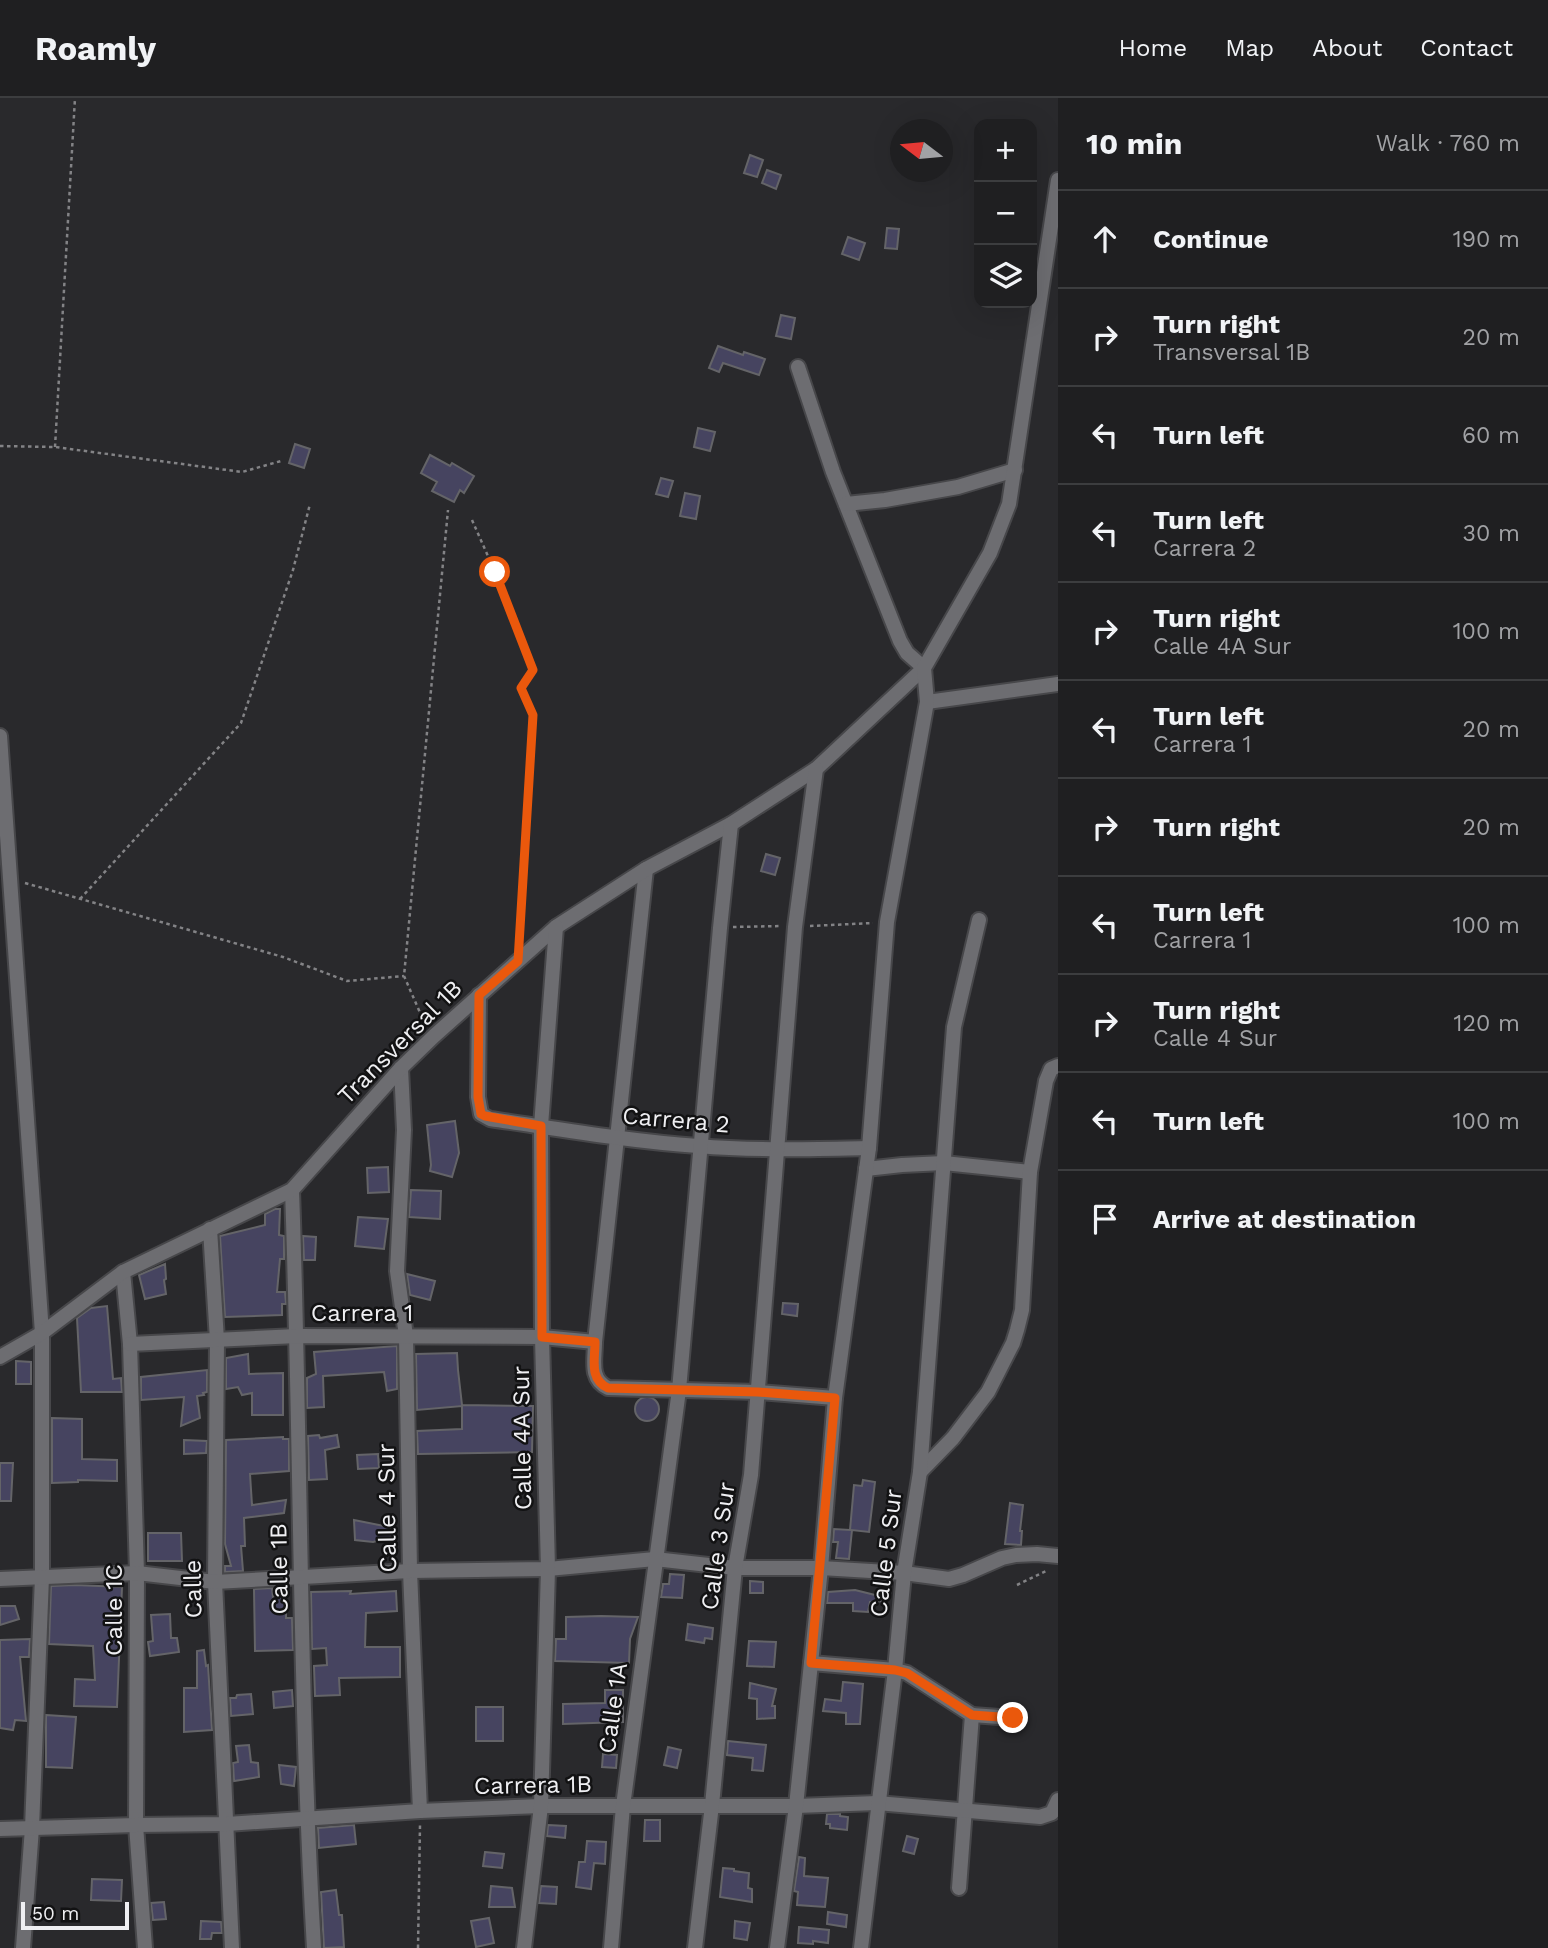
<!DOCTYPE html>
<html lang="en">
<head>
<meta charset="utf-8">
<style>
  :root { --surface:#1f1f21; --page:#27272a; --text:#f1f3f6; --muted:#a1a2a5; --line:#3c3d3f }
  body { margin:0; font-family:"Work Sans",sans-serif; background:var(--page); color:var(--text) }
  .controls { position:absolute; right:21px; top:21px; display:grid; overflow:hidden; border-radius:14px; box-shadow:0 7px 28px #0002 }
  .controls button { width:63px; height:63px; display:grid; place-items:center; padding:0; border:0; border-bottom:2px solid var(--line); background:var(--surface); color:var(--text); font:35px sans-serif }
  .compass { position:absolute; left:890px; top:21px; width:63px; height:63px; border-radius:50%; background:var(--surface); box-shadow:0 7px 28px #0002; rotate:286deg }
  .scale { position:absolute; left:21px; bottom:18px; width:108px; box-sizing:border-box; padding-left:7px; border:4px solid #efeff2; border-top:0; font-size:19px; line-height:24px; white-space:nowrap; color:#efeff2; -webkit-text-stroke:5px #121213; paint-order:stroke }
  .stop { position:absolute; width:21px; height:21px; margin:-16px; border:5px solid #ea580c; border-radius:50%; background:#fff }
  .stop.end { background:#ea580c; border-color:#fff; box-shadow:0 2px 7px #0008 }
  .list { margin:0; padding:0; list-style:none }
  h2 { display:flex; justify-content:space-between; align-items:center; height:91px; margin:0; padding:0 28px; font-size:30px }
  h2 small { font-size:23px; font-weight:400; color:var(--muted) }
  .list li { display:grid; grid-template-columns:46px 1fr auto; gap:21px; align-items:center; box-sizing:border-box; height:98px; padding:0 28px; border-top:2px solid var(--line) }
  .list b { display:block; font-size:26px; white-space:nowrap }
  .list p { margin:0; font-size:23px; white-space:nowrap; color:var(--muted) }
  .list em { font-size:23px; font-style:normal; color:var(--muted) }
  .icon { flex:none; width:38px; height:38px; fill:none; stroke:currentColor; stroke-width:2; stroke-linecap:round; stroke-linejoin:round }
  .map { position:relative; flex:none; width:1058px; height:1850px; overflow:hidden }
  header { display:flex; align-items:center; gap:42px; box-sizing:border-box; height:98px; padding:0 35px; background:var(--surface); border-bottom:2px solid var(--line) }
  header strong { font-size:33px }
  nav { display:flex; gap:38px; margin-inline-start:auto; font-size:24px }
  main { display:flex }
  aside { flex:1; background:var(--surface) }
  .map>svg:first-child { display:block }
  .building { fill:#464460; stroke:#646468; stroke-width:2 }
  .lines { fill:none; stroke-linecap:round; stroke-linejoin:round }
  .minor-casing { stroke:#47474a; stroke-width:18 }
  .path { stroke:#838386; stroke-width:2.5; stroke-dasharray:3.5 3.5; stroke-linecap:butt }
  .minor { stroke:#6d6d71; stroke-width:14 }
  .route { stroke:#ea580c; stroke-width:9 }
  .labels { text-anchor:middle; dominant-baseline:central; stroke-width:5; stroke-linejoin:round; paint-order:stroke }
  .street-label { font-size:24px; fill:#efeff2; stroke:#121213 }
</style>
</head>
<body>
<header>
<strong>Roamly</strong>
<nav><a>Home</a><a>Map</a><a>About</a><a>Contact</a></nav>
</header>
<main>
<div class="map">
<svg width="1058" height="1850" viewBox="0 0 1058 1850">
  <rect width="100%" height="100%" fill="#29292c"/>
  <g class="building">
    <polygon points="750,57 763,62 757,79 744,75"/>
    <polygon points="767,72 781,77 776,91 762,85"/>
    <polygon points="887,130 899,131 897,151 885,150"/>
    <polygon points="848,139 865,145 859,162 842,156"/>
    <polygon points="781,217 795,220 791,241 776,238"/>
    <polygon points="718,248 743,257 744,254 765,261 759,277 723,265 719,274 709,270"/>
    <polygon points="698,330 715,334 710,353 694,349"/>
    <polygon points="295,346 310,351 304,370 289,365"/>
    <polygon points="430,357 450,368 452,365 474,378 464,395 460,392 454,404 432,393 437,384 421,375"/>
    <polygon points="661,380 673,383 668,399 656,396"/>
    <polygon points="685,395 700,398 696,421 680,418"/>
    <polygon points="766,756 780,760 775,777 761,773"/>
    <polygon points="455,1023 459,1055 452,1079 430,1073 431,1067 427,1027"/>
    <polygon points="388,1069 389,1094 368,1095 367,1070"/>
    <polygon points="411,1092 441,1093 440,1121 409,1119"/>
    <polygon points="275,1111 280,1111 279,1137 284,1138 284,1161 280,1161 277,1194 285,1194 286,1206 282,1206 282,1217 225,1219 220,1138 265,1127 265,1116"/>
    <polygon points="358,1119 388,1121 384,1151 355,1148"/>
    <polygon points="303,1138 316,1139 315,1162 304,1162"/>
    <polygon points="165,1166 166,1181 164,1182 166,1196 145,1201 139,1177"/>
    <polygon points="407,1176 435,1183 430,1202 410,1197"/>
    <polygon points="783,1205 798,1206 797,1218 782,1216"/>
    <polygon points="107,1208 113,1281 121,1280 122,1294 81,1294 77,1220 91,1210"/>
    <polygon points="397,1248 397,1291 387,1293 384,1274 323,1278 324,1309 307,1310 307,1280 316,1276 314,1254"/>
    <polygon points="457,1255 458,1272 462,1307 533,1308 532,1354 418,1356 417,1333 462,1331 462,1308 417,1312 416,1256"/>
    <polygon points="248,1256 249,1276 283,1275 283,1317 252,1317 252,1295 242,1297 238,1289 226,1291 226,1260"/>
    <polygon points="16,1263 31,1264 31,1286 16,1286"/>
    <polygon points="207,1272 207,1294 203,1295 204,1297 197,1298 200,1320 181,1328 184,1299 141,1302 141,1279"/>
    <circle cx="647" cy="1311" r="12"/>
    <polygon points="52,1320 82,1321 82,1361 117,1362 117,1383 78,1382 78,1384 52,1385"/>
    <polygon points="319,1337 320,1340 337,1337 339,1349 325,1352 327,1381 309,1382 308,1338"/>
    <polygon points="283,1339 283,1341 289,1341 289,1373 250,1376 252,1407 286,1402 284,1415 244,1420 245,1448 241,1448 243,1473 225,1474 225,1468 231,1468 225,1446 226,1342"/>
    <polygon points="184,1342 207,1343 206,1355 184,1356"/>
    <polygon points="378,1356 379,1370 358,1371 357,1357"/>
    <polygon points="0,1365 13,1365 11,1403 0,1403"/>
    <polygon points="863,1382 875,1384 869,1434 852,1432 849,1461 836,1460 838,1444 833,1444 834,1431 850,1432 854,1387 862,1388"/>
    <polygon points="1010,1405 1023,1407 1020,1433 1022,1433 1021,1447 1005,1446"/>
    <polygon points="354,1422 389,1429 392,1439 373,1444 355,1442"/>
    <polygon points="148,1435 181,1435 182,1463 148,1463"/>
    <polygon points="670,1476 684,1477 682,1500 661,1499 663,1486 669,1486"/>
    <polygon points="750,1483 763,1484 763,1495 750,1495"/>
    <polygon points="75,1487 122,1489 117,1609 74,1608 75,1581 95,1582 93,1548 49,1546 51,1488"/>
    <polygon points="272,1490 273,1499 286,1498 286,1520 292,1520 293,1552 255,1553 254,1491"/>
    <polygon points="855,1492 887,1500 886,1503 870,1504 868,1514 853,1513 853,1505 827,1505 828,1494"/>
    <polygon points="351,1493 350,1496 396,1493 397,1513 366,1515 365,1549 400,1549 400,1579 339,1580 340,1597 315,1598 314,1568 327,1567 326,1550 312,1551 311,1494"/>
    <polygon points="0,1508 15,1508 19,1521 0,1527"/>
    <polygon points="170,1516 171,1540 177,1540 179,1554 150,1558 148,1544 153,1543 151,1517"/>
    <polygon points="601,1518 638,1519 630,1541 629,1565 555,1563 556,1541 566,1541 566,1519"/>
    <polygon points="688,1526 713,1530 712,1541 705,1540 704,1545 686,1542"/>
    <polygon points="30,1541 29,1559 20,1559 26,1623 15,1622 13,1632 0,1630 0,1542"/>
    <polygon points="749,1543 776,1544 774,1569 747,1568"/>
    <polygon points="204,1552 206,1568 208,1567 212,1632 184,1634 184,1590 197,1590 197,1553"/>
    <polygon points="843,1584 863,1586 860,1626 846,1626 846,1615 823,1613 825,1601 841,1603"/>
    <polygon points="750,1585 776,1591 772,1608 775,1608 775,1620 757,1621 757,1601 749,1600"/>
    <polygon points="292,1592 293,1608 274,1610 273,1594"/>
    <polygon points="605,1592 623,1592 623,1624 563,1626 563,1606 605,1605"/>
    <polygon points="251,1596 253,1616 231,1618 230,1600 236,1600 237,1597"/>
    <rect x="476" y="1609" width="27" height="34"/>
    <polygon points="46,1617 76,1619 72,1670 46,1669"/>
    <polygon points="728,1643 766,1647 763,1673 752,1672 753,1660 727,1657"/>
    <polygon points="249,1647 251,1664 258,1665 259,1679 234,1683 233,1665 238,1664 236,1648"/>
    <polygon points="668,1649 681,1652 677,1670 664,1667"/>
    <polygon points="603,1656 617,1657 616,1670 602,1669"/>
    <polygon points="279,1667 296,1669 294,1688 281,1686"/>
    <polygon points="827,1716 840,1716 840,1718 848,1719 847,1732 830,1730 830,1726 826,1726"/>
    <polygon points="645,1722 660,1722 660,1743 644,1743"/>
    <polygon points="354,1727 356,1746 319,1750 318,1730"/>
    <polygon points="548,1727 566,1728 565,1740 547,1738"/>
    <polygon points="907,1738 918,1741 914,1756 903,1753"/>
    <polygon points="587,1743 606,1744 605,1766 594,1765 591,1791 576,1789 579,1764 585,1764"/>
    <polygon points="485,1754 504,1756 502,1770 483,1768"/>
    <polygon points="799,1759 805,1760 804,1778 828,1780 825,1809 797,1807 798,1794 794,1793"/>
    <polygon points="723,1770 734,1771 734,1773 749,1775 748,1790 752,1791 752,1804 720,1799"/>
    <polygon points="92,1781 122,1782 121,1803 91,1802"/>
    <polygon points="491,1788 512,1790 515,1809 489,1809"/>
    <polygon points="541,1788 557,1789 556,1806 539,1805"/>
    <polygon points="336,1792 339,1817 342,1817 344,1849 324,1850 321,1794"/>
    <polygon points="164,1804 166,1821 153,1822 151,1805"/>
    <polygon points="828,1814 847,1817 846,1829 827,1826"/>
    <polygon points="489,1820 494,1845 476,1849 471,1823"/>
    <polygon points="201,1823 221,1824 222,1835 212,1835 211,1841 200,1841"/>
    <polygon points="735,1823 750,1825 747,1842 734,1840"/>
    <polygon points="799,1829 829,1832 828,1845 813,1843 813,1846 798,1845"/>
  </g>
  <g class="lines">
    <g class="minor-casing">
      <g id="minor">
        <polyline points="798,269 833,374 900,543 907,555 924,570"/>
        <polyline points="846,406 885,402 958,389 1015,372"/>
        <polyline points="927,604 1058,586"/>
        <polyline points="0,638 42,1235 42,1479 32,1730 23,1850"/>
        <path d="M646,771L595,1244C595,1262 589,1281 608,1290L758,1294L835,1300"/>
        <path d="M479,897L478,999L481,1016L490,1021C559,1031 628,1043 698,1048C755,1053 812,1051 869,1050"/>
        <polyline points="401,970 404,1032 397,1173 406,1238 410,1473 420,1713"/>
        <polyline points="866,1071 902,1067 944,1065 1030,1074"/>
        <path d="M292,1092C301,1345 299,1598 314,1850"/>
        <polyline points="210,1131 217,1242 215,1484 232,1850"/>
        <polyline points="123,1174 130,1246 137,1475 136,1727 145,1850"/>
        <polyline points="130,1246 297,1238 542,1239 595,1244"/>
        <polyline points="0,1259 42,1235 123,1174 292,1092 401,970 434,938 556,829 646,771 731,726 816,671 924,570"/>
        <polyline points="920,1374 953,1340 988,1294 1013,1245 1017,1232 1022,1212 1030,1074 1046,983 1051,971 1058,968"/>
        <polyline points="0,1481 137,1475 215,1484 410,1473 548,1471 655,1461 735,1470 821,1470 904,1475 949,1481 963,1477 1002,1460 1016,1457 1037,1456 1058,1458"/>
        <polyline points="811,1565 895,1572 907,1575 972,1617 959,1790"/>
        <polyline points="972,1617 1013,1620"/>
        <polyline points="0,1731 136,1727 227,1726 420,1713 541,1708 796,1708 877,1705 1040,1719 1052,1715 1058,1702"/>
        <polyline points="524,1850 541,1708 548,1471 542,1239 541,1028 556,829"/>
        <polyline points="611,1850 623,1708 679,1292 720,830 731,726"/>
        <polyline points="695,1850 712,1707 735,1470 751,1377 795,829 816,671"/>
        <polyline points="777,1850 796,1708 821,1470 835,1300 869,1050 887,824 927,604 924,570 990,455 1009,406 1058,82"/>
        <polyline points="861,1850 895,1572 904,1475 920,1374 954,929 979,822"/>
      </g>
    </g>
    <g class="path">
      <polyline points="0,348 55,349 242,374 281,363"/>
      <polyline points="55,349 75,0"/>
      <polyline points="472,422 495,474 532,572 521,591 533,617 519,842"/>
      <polyline points="25,785 283,859 347,883 404,878"/>
      <polyline points="80,801 241,625 293,472 310,406"/>
      <polyline points="810,828 873,825"/>
      <polyline points="733,829 782,828"/>
      <polyline points="425,926 404,878 448,412"/>
      <polyline points="1017,1487 1048,1472"/>
      <polyline points="418,1850 420,1727"/>
    </g>
    <use href="#minor" class="minor"/>
  </g>
  <g class="lines">
    <path class="route" d="M495,474L533,572L521,590L533,617L518,863L479,897L478,999L481,1016L485,1018L541,1028L542,1239L595,1244C595,1262 589,1281 608,1290L758,1294L835,1300L811,1565L895,1572L907,1575L972,1617L1013,1620"/>
  </g>
  <g class="labels">
    <g class="street-label">
      <text transform="translate(400 944) rotate(-45)">Transversal 1B</text>
      <text transform="translate(676 1022) rotate(5)">Carrera 2</text>
      <text x="362" y="1215">Carrera 1</text>
      <text transform="translate(522 1340) rotate(-91)">Calle 4A Sur</text>
      <text transform="translate(387 1410) rotate(-91)">Calle 4 Sur</text>
      <text transform="translate(718 1448) rotate(-82)">Calle 3 Sur</text>
      <text transform="translate(886 1455) rotate(-83)">Calle 5 Sur</text>
      <text transform="translate(279 1471) rotate(-91)">Calle 1B</text>
      <text transform="translate(193 1491) rotate(-91)">Calle</text>
      <text transform="translate(114 1512) rotate(-90)">Calle 1C</text>
      <text transform="translate(613 1610) rotate(-82)">Calle 1A</text>
      <text transform="translate(533 1687) rotate(-1)">Carrera 1B</text>
    </g>
  </g>
</svg>
<div class="controls">
<button>+</button>
<button>−</button>
<button><svg class="icon" aria-label="layers" viewBox="0 0 24 24"><path d="M12 4l9 5-9 5-9-5zM3 14l9 5 9-5"/></svg></button>
</div>
<svg class="compass" viewBox="-18 -18 36 36"><path d="M0-13l5 13h-10z" fill="#e53935"/><path d="M0 13l5-13h-10z" fill="#a1a2a5"/></svg>
<div class="scale">50 m</div>
<div class="stop" style="left:495px;top:474px"></div>
<div class="stop end" style="left:1013px;top:1620px"></div>
</div>
<aside>
<h2>10 min<small>Walk · 760 m</small></h2>
<ul class="list">
<li><svg class="icon" aria-label="ahead" viewBox="0 0 24 24"><path d="M12 20V5M6 11l6-6 6 6"/></svg><div><b>Continue</b></div><em>190 m</em></li>
<li><svg class="icon" aria-label="right" viewBox="0 0 24 24"><path d="M7 20v-9h11M14 6l5 5-5 5"/></svg><div><b>Turn right</b><p>Transversal 1B</p></div><em>20 m</em></li>
<li><svg class="icon" aria-label="left" viewBox="0 0 24 24"><path d="M17 20v-9H6M10 6l-5 5 5 5"/></svg><div><b>Turn left</b></div><em>60 m</em></li>
<li><svg class="icon" aria-label="left" viewBox="0 0 24 24"><path d="M17 20v-9H6M10 6l-5 5 5 5"/></svg><div><b>Turn left</b><p>Carrera 2</p></div><em>30 m</em></li>
<li><svg class="icon" aria-label="right" viewBox="0 0 24 24"><path d="M7 20v-9h11M14 6l5 5-5 5"/></svg><div><b>Turn right</b><p>Calle 4A Sur</p></div><em>100 m</em></li>
<li><svg class="icon" aria-label="left" viewBox="0 0 24 24"><path d="M17 20v-9H6M10 6l-5 5 5 5"/></svg><div><b>Turn left</b><p>Carrera 1</p></div><em>20 m</em></li>
<li><svg class="icon" aria-label="right" viewBox="0 0 24 24"><path d="M7 20v-9h11M14 6l5 5-5 5"/></svg><div><b>Turn right</b></div><em>20 m</em></li>
<li><svg class="icon" aria-label="left" viewBox="0 0 24 24"><path d="M17 20v-9H6M10 6l-5 5 5 5"/></svg><div><b>Turn left</b><p>Carrera 1</p></div><em>100 m</em></li>
<li><svg class="icon" aria-label="right" viewBox="0 0 24 24"><path d="M7 20v-9h11M14 6l5 5-5 5"/></svg><div><b>Turn right</b><p>Calle 4 Sur</p></div><em>120 m</em></li>
<li><svg class="icon" aria-label="left" viewBox="0 0 24 24"><path d="M17 20v-9H6M10 6l-5 5 5 5"/></svg><div><b>Turn left</b></div><em>100 m</em></li>
<li><svg class="icon" aria-label="arrive" viewBox="0 0 24 24"><path d="M6 21V4h12l-3 4 3 4H6"/></svg><div><b>Arrive at destination</b></div></li>
</ul>
</aside>
</main>
</body>
</html>
